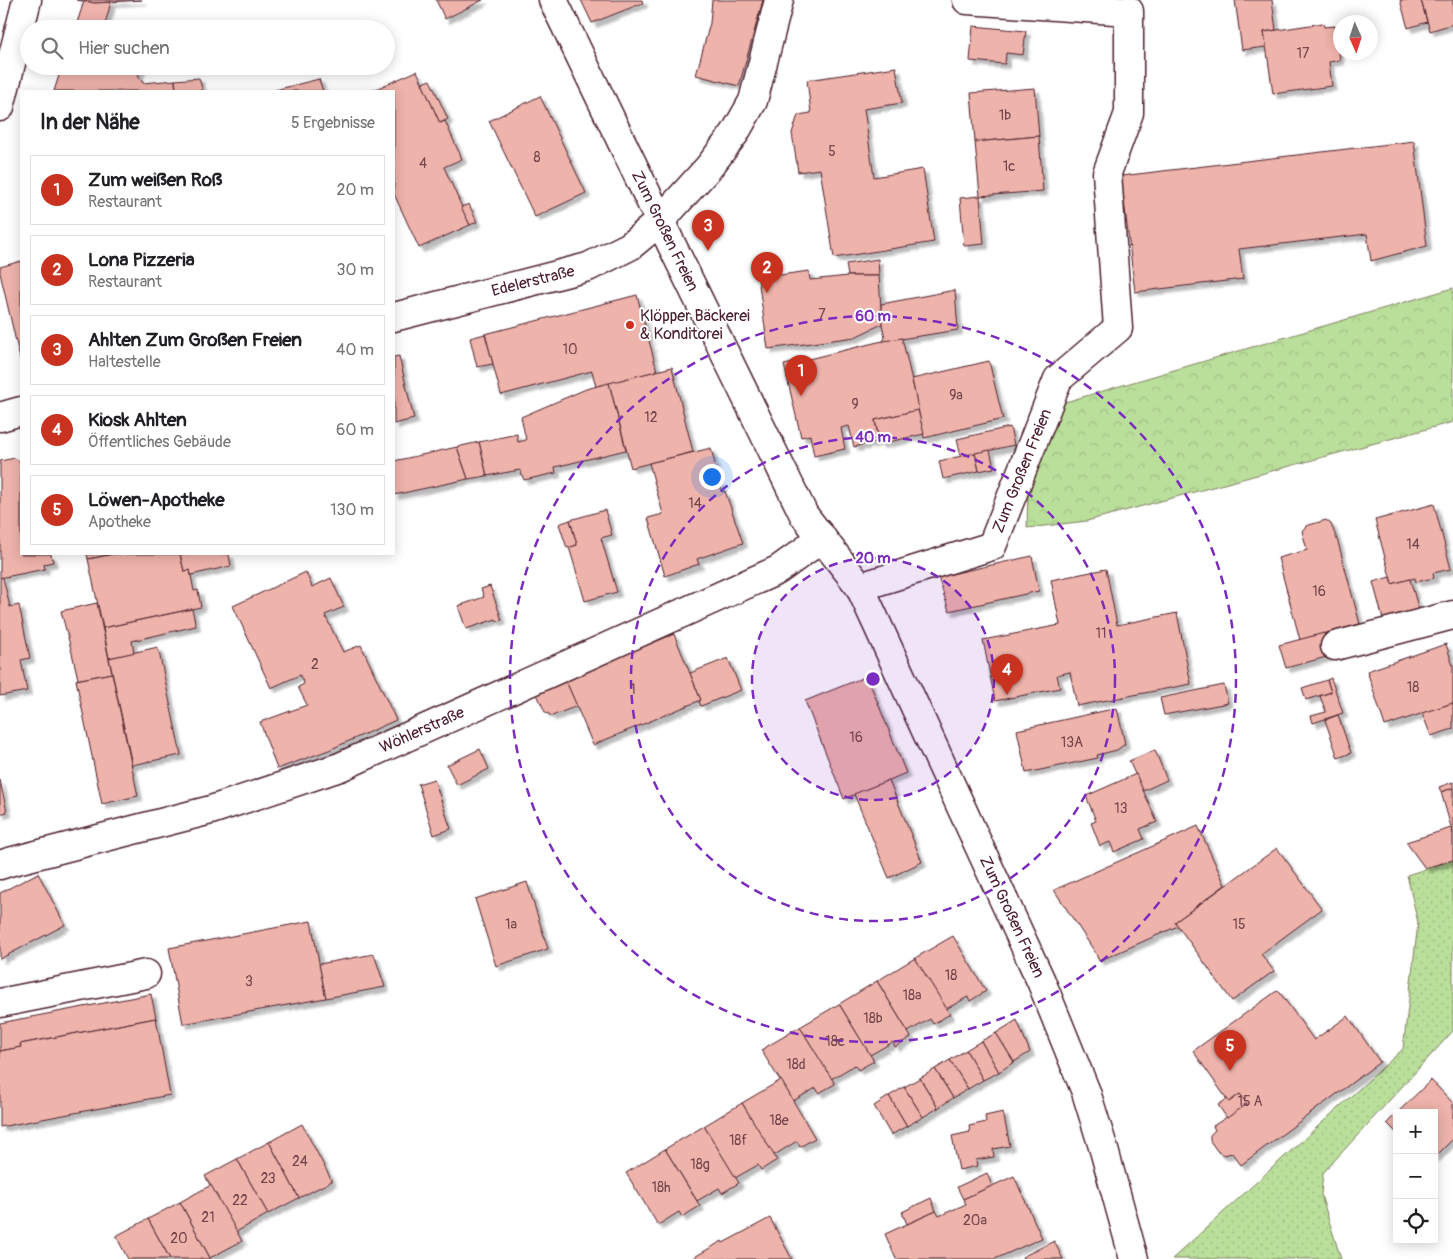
<!DOCTYPE html>
<html lang="de">
<head>
<meta charset="utf-8">
<style>
  :root { --surface:#fff; --page:#f2f2f2; --text:#202124; --muted:#757577; --line:#e0e0e0; --accent:#c8321e }
  body { margin:0; font-family:Pangolin,sans-serif; background:var(--page); color:var(--text) }
  .controls { position:absolute; right:15px; bottom:15px; display:grid; overflow:hidden; border-radius:0px; box-shadow:0 2px 12px #0003 }
  .controls button { width:45px; height:45px; display:grid; place-items:center; padding:0; border:0; border-bottom:1px solid var(--line); background:var(--surface); color:var(--text); font:25px sans-serif }
  .compass { position:absolute; left:1333px; top:15px; width:45px; height:45px; border-radius:50%; background:var(--surface); box-shadow:0 2px 12px #0003; rotate:177deg }
  .you { position:absolute; left:711px; top:476px; width:18px; height:18px; margin:-12px; border:4px solid #fff; border-radius:50%; background:#1a73e8; box-shadow:0 0 0 8px #1a73e833 }
  .badge { display:grid; place-items:center; width:32px; height:32px; border-radius:50%; background:var(--accent); color:#fff; font-size:16px; font-weight:700 }
  .pin { position:absolute; translate:-50% -41px; filter:drop-shadow(0 1px 2px #0008) }
  .pin::after { content:''; position:absolute; top:26px; width:18px; height:15px; background:inherit; clip-path:polygon(0 0,100% 0,50% 100%) }
  .list { margin:0; padding:0; list-style:none }
  h2 { display:flex; justify-content:space-between; align-items:center; height:65px; margin:0; padding:0 20px; font-size:21px }
  h2 small { font-size:16px; font-weight:400; color:var(--muted) }
  .list li { display:grid; grid-template-columns:32px 1fr auto; gap:15px; align-items:center; box-sizing:border-box; height:70px; margin:0 10px 10px; padding:0 10px; border:1px solid var(--line); border-radius:0px }
  .list b { display:block; font-size:19px; white-space:nowrap }
  .list p { margin:0; font-size:16px; white-space:nowrap; color:var(--muted) }
  .list em { font-size:16px; font-style:normal; color:var(--muted) }
  .icon { flex:none; width:28px; height:28px; fill:none; stroke:currentColor; stroke-width:2; stroke-linecap:round; stroke-linejoin:round }
  .map { position:relative; flex:none; width:1453px; height:1259px; overflow:hidden }
  .search { position:absolute; background:var(--surface); box-shadow:0 2px 12px #0003; left:20px; top:20px; width:375px; height:55px; display:flex; align-items:center; gap:12px; box-sizing:border-box; padding:0 18px; border-radius:28px; color:var(--muted); font-size:19px }
  .panel { position:absolute; background:var(--surface); box-shadow:0 2px 12px #0003; left:20px; top:90px; width:375px; height:465px; border-radius:0px }
  .map>svg:first-child { display:block }
  .grass { fill:url(#grass-dots); stroke:#827f62 }
  .forest { fill:url(#forest-crowns); stroke:#827f62 }
  .building { fill:#eeb3ab; stroke:#4a1f2b; filter:url(#shadow) }
  .lines { fill:none; stroke-linecap:round; stroke-linejoin:round }
  .minor-casing { stroke:#4a1f2b; stroke-width:31 }
  .minor { stroke:#fff; stroke-width:28 }
  .ring { fill:none; stroke:#7b2cbf; stroke-width:2.5; stroke-dasharray:9 6 }
  .poi-dot { fill:#c8321e; stroke:#fff; stroke-width:2 }
  .labels { text-anchor:middle; dominant-baseline:central; stroke-width:4; stroke-linejoin:round; paint-order:stroke }
  .number-label { font-size:14px; fill:#73444b }
  .street-label { font-size:16px; fill:#4a1f2b; stroke:#fff }
  .poi-label { font-size:16px; fill:#4a1f2b; stroke:#fff; text-anchor:start }
  .centre { fill:#7b2cbf; stroke:#fff; stroke-width:2.5 }
  .ring-label { font-size:15px; text-anchor:middle; font-weight:bold; fill:#7b2cbf; stroke:#fff; stroke-width:4; stroke-linejoin:round; paint-order:stroke }
</style>
</head>
<body>
<div class="map">
<svg width="1453" height="1259" viewBox="0 0 1453 1259">
  <defs>
    <pattern id="grass-dots" width="8" height="8" patternUnits="userSpaceOnUse" patternTransform="scale(1.25)"><rect width="8" height="8" fill="#b9df9a"/><path d="M2 2h.1M6 6h.1" fill="none" stroke="#a1bf85" stroke-width="1.8" stroke-linecap="round"/></pattern>
    <pattern id="forest-crowns" width="20" height="18" patternUnits="userSpaceOnUse" patternTransform="scale(1.25)"><rect width="20" height="18" fill="#b9df9a"/><path d="M2 6a3 3 0 1 1 6 0M12 15a3 3 0 1 1 6 0" fill="none" stroke="#a1bf85"/></pattern>
    <filter id="shadow"><feDropShadow dx="4.5" dy="4.5" stdDeviation="1" flood-color="#0004"/></filter>
  </defs>
  <rect width="100%" height="100%" fill="#fff"/>
  <filter id="ink" filterUnits="userSpaceOnUse"><feTurbulence type="fractalNoise" baseFrequency=".02" numOctaves="2"/><feDisplacementMap in="SourceGraphic" scale="10" xChannelSelector="R" yChannelSelector="G"/><feConvolveMatrix kernelMatrix="1 2 1 2 8 2 1 2 1" color-interpolation-filters="sRGB"/></filter>
  <g filter="url(#ink)">
    <polygon class="grass" points="1453,860 1453,1031 1323,1173 1321,1195 1341,1259 1172,1259 1403,1049 1418,923 1407,875"/>
    <polygon class="forest" points="1453,288 1453,422 1087,521 1027,528 1028,490 1062,403"/>
    <g class="building">
      <polygon points="76,0 142,0 95,3"/>
      <polygon points="436,0 483,0 445,19"/>
      <polygon points="581,0 642,0 643,3 592,23"/>
      <polygon points="712,0 763,0 739,86 696,75 710,23"/>
      <polygon points="1235,0 1272,0 1276,30 1264,32 1266,47 1242,50"/>
      <polygon points="1400,0 1421,0 1427,22 1408,28"/>
      <polygon points="1421,0 1453,0 1453,24 1430,31"/>
      <polygon points="84,1 95,3 111,2 104,28 106,29 75,29"/>
      <polygon points="1323,23 1324,27 1335,26 1340,60 1329,62 1332,86 1273,94 1264,32"/>
      <polygon points="973,26 1026,31 1023,55 1006,53 1005,64 970,61"/>
      <polygon points="62,66 142,66 138,76 143,83 175,80 176,91 54,91"/>
      <polygon points="896,67 902,103 864,109 874,177 923,169 934,242 834,258 820,169 798,172 792,133 798,115 811,113 807,80"/>
      <polygon points="417,71 440,123 445,121 462,159 444,167 470,225 419,248 394,194 394,91 371,91"/>
      <polygon points="199,78 203,91 176,91 175,80"/>
      <polygon points="319,79 323,91 271,91"/>
      <polygon points="430,80 448,119 440,123 422,83"/>
      <polygon points="1035,88 1039,136 975,142 971,93"/>
      <polygon points="540,96 586,193 535,217 489,121"/>
      <polygon points="1039,136 1043,191 980,196 975,142"/>
      <polygon points="1414,141 1427,246 1371,261 1367,234 1239,249 1243,279 1135,292 1121,176"/>
      <polygon points="980,196 984,244 964,246 960,198"/>
      <polygon points="469,204 477,222 470,225 461,207"/>
      <polygon points="878,259 879,276 848,276 846,264"/>
      <polygon points="21,261 21,363 0,273 0,267"/>
      <polygon points="809,271 810,280 848,276 879,276 882,324 855,337 768,349 758,278"/>
      <polygon points="955,290 958,330 882,342 885,338 882,324 881,304"/>
      <polygon points="637,295 657,371 596,387 592,371 501,395 485,334"/>
      <polygon points="485,334 493,364 477,367 470,338"/>
      <polygon points="902,338 919,410 875,420 879,441 854,447 849,426 841,428 845,449 814,456 810,435 801,437 784,365 878,342"/>
      <polygon points="399,356 414,419 394,424 394,357"/>
      <polygon points="989,361 1003,419 924,438 912,379"/>
      <polygon points="672,367 693,452 631,468 609,383"/>
      <polygon points="609,383 626,450 555,467 556,473 524,480 520,470 487,476 479,442 517,434 518,442 526,440 521,417 586,389"/>
      <polygon points="918,410 924,434 880,444 875,420"/>
      <polygon points="1010,427 1014,445 961,457 957,439"/>
      <polygon points="479,442 487,476 468,479 457,447"/>
      <polygon points="457,447 468,479 394,495 394,461"/>
      <polygon points="711,448 722,492 725,491 743,543 697,559 699,564 665,576 648,518 663,514 649,463"/>
      <polygon points="990,450 994,468 979,471 975,453"/>
      <polygon points="975,453 979,471 943,479 939,461"/>
      <polygon points="15,458 21,462 21,554 51,554 53,562 44,564 45,569 0,578 0,461"/>
      <polygon points="1434,504 1451,569 1433,573 1434,578 1416,582 1415,578 1392,584 1375,520"/>
      <polygon points="605,510 612,535 601,538 617,592 585,601 569,547 577,545 570,520"/>
      <polygon points="570,520 577,545 567,548 559,524"/>
      <polygon points="1326,520 1331,524 1338,542 1360,624 1300,640 1278,558 1307,550 1302,531 1306,526"/>
      <polygon points="87,554 114,554 88,559"/>
      <polygon points="114,554 180,554 184,571 190,570 194,591 198,590 201,607 103,628 88,559"/>
      <polygon points="180,554 229,554 231,566 191,575 190,570 184,571"/>
      <polygon points="1032,556 1039,591 949,611 938,577"/>
      <polygon points="1106,569 1117,625 1177,613 1191,684 1077,706 1070,672 1057,675 1060,688 995,701 983,640 1060,625 1051,580"/>
      <polygon points="306,572 312,587 331,578 344,607 325,615 343,652 361,645 396,720 329,750 277,769 260,722 307,705 298,687 304,684 300,675 271,688 233,606"/>
      <polygon points="3,577 10,607 19,605 30,658 21,660 27,691 0,696 0,578"/>
      <polygon points="1390,577 1392,584 1410,579 1420,614 1384,623 1373,582"/>
      <polygon points="490,586 502,620 497,621 496,619 466,629 458,606 484,597 481,589"/>
      <polygon points="97,603 112,673 76,680 78,679 72,653 61,611"/>
      <polygon points="192,609 196,626 132,641 134,653 109,658 103,628"/>
      <polygon points="1324,633 1330,656 1286,668 1279,645"/>
      <polygon points="674,634 701,700 593,745 565,679"/>
      <polygon points="1446,644 1453,666 1453,703 1385,726 1367,671"/>
      <polygon points="158,647 181,755 132,765 109,658"/>
      <polygon points="728,658 741,690 701,706 699,701 701,700 690,673"/>
      <polygon points="112,673 138,796 102,804 76,680"/>
      <polygon points="867,676 906,773 844,799 805,701"/>
      <polygon points="1331,678 1343,713 1313,723 1311,716 1326,712 1320,696 1331,692 1327,680"/>
      <polygon points="565,679 577,706 552,716 545,712 536,692"/>
      <polygon points="1327,680 1331,692 1306,700 1302,688"/>
      <polygon points="1224,685 1228,703 1164,715 1160,698"/>
      <polygon points="1453,703 1453,729 1431,736 1422,713"/>
      <polygon points="1117,708 1125,744 1117,750 1097,755 1098,758 1026,773 1017,730"/>
      <polygon points="1338,715 1351,753 1338,758 1325,720"/>
      <polygon points="480,749 489,769 457,785 447,765"/>
      <polygon points="1155,750 1167,780 1143,791 1129,761"/>
      <polygon points="1136,774 1157,822 1140,829 1144,839 1114,852 1110,842 1100,846 1091,823 1096,821 1086,796"/>
      <polygon points="434,779 451,829 434,835 418,784"/>
      <polygon points="0,780 7,812 0,814"/>
      <polygon points="889,780 922,862 889,878 854,794"/>
      <polygon points="1453,782 1453,788 1441,792 1439,787"/>
      <polygon points="1453,788 1453,834 1441,792"/>
      <polygon points="1198,826 1225,885 1175,922 1178,926 1099,961 1095,952 1054,890"/>
      <polygon points="1451,828 1453,834 1453,860 1425,868 1406,842"/>
      <polygon points="1277,848 1322,909 1261,954 1274,971 1232,1001 1175,922"/>
      <polygon points="38,873 65,925 0,959 0,893"/>
      <polygon points="527,882 548,949 496,966 475,899"/>
      <polygon points="311,921 326,998 183,1024 169,948"/>
      <polygon points="953,936 986,991 970,1001 968,997 946,1009 915,958"/>
      <polygon points="374,954 385,987 326,998 319,964"/>
      <polygon points="915,958 950,1014 933,1024 930,1019 908,1032 877,981"/>
      <polygon points="877,981 911,1037 895,1047 893,1042 870,1055 839,1004"/>
      <polygon points="1278,990 1314,1040 1348,1016 1380,1062 1241,1165 1232,1153 1224,1155 1218,1152 1210,1141 1210,1135 1215,1130 1213,1126 1247,1104 1240,1094 1229,1102 1193,1051"/>
      <polygon points="151,994 156,1018 20,1044 21,1047 0,1051 0,1023"/>
      <polygon points="839,1004 874,1061 858,1070 855,1065 831,1079 800,1027"/>
      <polygon points="156,1018 170,1095 0,1127 0,1051 21,1047 20,1044"/>
      <polygon points="1017,1020 1030,1052 1014,1062 996,1033"/>
      <polygon points="800,1027 835,1084 819,1093 816,1088 793,1101 761,1050"/>
      <polygon points="996,1033 1014,1062 999,1072 981,1041"/>
      <polygon points="981,1041 999,1072 983,1080 966,1050"/>
      <polygon points="966,1050 983,1080 968,1089 950,1060"/>
      <polygon points="950,1060 968,1089 953,1098 935,1069"/>
      <polygon points="935,1069 953,1098 938,1108 920,1078"/>
      <polygon points="920,1078 938,1108 923,1117 904,1087"/>
      <polygon points="781,1080 815,1138 800,1147 797,1141 773,1156 742,1103"/>
      <polygon points="1431,1080 1453,1103 1453,1139 1434,1158 1434,1113 1397,1113"/>
      <polygon points="904,1087 923,1117 907,1126 889,1096"/>
      <polygon points="1240,1094 1247,1104 1227,1118 1218,1105 1227,1099 1229,1102"/>
      <polygon points="889,1096 907,1126 891,1135 874,1106"/>
      <polygon points="742,1103 777,1160 761,1170 758,1165 735,1178 704,1126"/>
      <polygon points="1003,1112 1010,1146 993,1149 994,1157 976,1160 977,1166 959,1170 952,1136 970,1132 969,1126 986,1122 985,1116"/>
      <polygon points="1397,1113 1397,1133 1387,1123"/>
      <polygon points="302,1124 332,1181 299,1198 269,1142"/>
      <polygon points="704,1126 739,1183 722,1193 719,1188 697,1201 665,1149"/>
      <polygon points="269,1142 299,1198 268,1214 237,1159"/>
      <polygon points="665,1149 700,1206 682,1217 679,1212 658,1225 626,1173"/>
      <polygon points="237,1159 268,1214 236,1232 205,1176"/>
      <polygon points="987,1173 992,1186 963,1199 957,1187"/>
      <polygon points="1014,1176 1042,1238 995,1259 896,1259 885,1234 936,1211 939,1216 966,1204 963,1199"/>
      <polygon points="211,1185 242,1241 210,1258 180,1202"/>
      <polygon points="931,1198 936,1211 907,1224 902,1212"/>
      <polygon points="180,1202 210,1258 208,1259 170,1259 148,1219"/>
      <polygon points="770,1218 792,1259 691,1259 722,1241 723,1243"/>
      <polygon points="148,1219 170,1259 128,1259 116,1236"/>
      <polygon points="1054,1241 1063,1259 1023,1259 1022,1257"/>
    </g>
    <g class="lines">
      <g class="minor-casing">
        <g id="minor">
          <polyline points="553,0 660,221 804,515 860,587 1041,981 1086,1092 1104,1150 1134,1259"/>
          <polyline points="0,107 27,0"/>
          <polyline points="394,317 588,267 630,246 660,221 709,167 735,133 753,101 779,0"/>
          <polyline points="0,417 21,411"/>
          <polyline points="860,587 992,546 1058,379 1118,328 1107,173 1129,113 1129,11 967,0"/>
          <polyline points="1335,646 1453,615"/>
          <polyline points="0,865 9,862 211,810 340,767 778,570 807,549 821,536"/>
          <polyline points="0,1003 146,974"/>
        </g>
      </g>
      <use href="#minor" class="minor"/>
    </g>
  </g>
  <circle cx="873" cy="679" r="121" fill="#7b2cbf" fill-opacity=".12"/>
  <g class="ring">
    <circle cx="873" cy="679" r="121"/>
    <circle cx="873" cy="679" r="242"/>
    <circle cx="873" cy="679" r="363"/>
  </g>
  <circle class="poi-dot" cx="630" cy="325" r="5"/>
  <g class="labels">
    <g class="number-label">
      <text x="1303" y="53">17</text>
      <text x="1005" y="115">1b</text>
      <text x="832" y="151">5</text>
      <text x="537" y="157">8</text>
      <text x="423" y="163">4</text>
      <text x="1009" y="166">1c</text>
      <text x="822" y="314">7</text>
      <text x="570" y="349">10</text>
      <text x="956" y="395">9a</text>
      <text x="855" y="404">9</text>
      <text x="651" y="417">12</text>
      <text x="695" y="503">14</text>
      <text x="1413" y="544">14</text>
      <text x="1319" y="591">16</text>
      <text x="1101" y="633">11</text>
      <text x="315" y="664">2</text>
      <text x="1413" y="687">18</text>
      <text x="633" y="689">1</text>
      <text x="856" y="737">16</text>
      <text x="1072" y="742">13A</text>
      <text x="1121" y="808">13</text>
      <text x="511" y="924">1a</text>
      <text x="1239" y="924">15</text>
      <text x="951" y="975">18</text>
      <text x="249" y="981">3</text>
      <text x="912" y="995">18a</text>
      <text x="873" y="1018">18b</text>
      <text x="835" y="1041">18c</text>
      <text x="796" y="1064">18d</text>
      <text x="1250" y="1101">15 A</text>
      <text x="779" y="1120">18e</text>
      <text x="738" y="1140">18f</text>
      <text x="300" y="1161">24</text>
      <text x="700" y="1164">18g</text>
      <text x="268" y="1178">23</text>
      <text x="661" y="1187">18h</text>
      <text x="240" y="1200">22</text>
      <text x="208" y="1217">21</text>
      <text x="975" y="1220">20a</text>
      <text x="179" y="1238">20</text>
    </g>
    <g class="street-label">
      <text transform="translate(665 231) rotate(64)">Zum Großen Freien</text>
      <text transform="translate(533 281) rotate(-14)">Edelerstraße</text>
      <text transform="translate(1022 471) rotate(-68)">Zum Großen Freien</text>
      <text transform="translate(422 730) rotate(-24)">Wöhlerstraße</text>
      <text transform="translate(1012 917) rotate(65)">Zum Großen Freien</text>
    </g>
    <g class="poi-label">
      <text x="640" y="316">Klöpper Bäckerei<tspan x="640" dy="18">&amp; Konditorei</tspan></text>
    </g>
  </g>
  <circle cx="873" cy="679" r="8" class="centre"/>
  <g class="ring-label">
    <text x="873" y="321">60 m</text>
    <text x="873" y="442">40 m</text>
    <text x="873" y="563">20 m</text>
  </g>
</svg>
<div class="controls">
<button>+</button>
<button>−</button>
<button><svg class="icon" aria-label="locate" viewBox="0 0 24 24"><circle cx="12" cy="12" r="6"/><path d="M12 2v4M12 18v4M2 12h4M18 12h4"/></svg></button>
</div>
<svg class="compass" viewBox="-18 -18 36 36"><path d="M0-13l5 13h-10z" fill="#e53935"/><path d="M0 13l5-13h-10z" fill="#757577"/></svg>
<div class="you"></div>
<div class="pin badge" style="left:801px;top:396px">1</div>
<div class="pin badge" style="left:767px;top:293px">2</div>
<div class="pin badge" style="left:708px;top:251px">3</div>
<div class="pin badge" style="left:1007px;top:695px">4</div>
<div class="pin badge" style="left:1230px;top:1071px">5</div>
<div class="search"><svg class="icon" aria-label="search" viewBox="0 0 24 24"><circle cx="10" cy="10" r="6"/><path d="M15 15l6 6"/></svg>Hier suchen</div>
<section class="panel">
<h2>In der Nähe<small>5 Ergebnisse</small></h2>
<ul class="list">
<li><span class="badge">1</span><div><b>Zum weißen Roß</b><p>Restaurant</p></div><em>20 m</em></li>
<li><span class="badge">2</span><div><b>Lona Pizzeria</b><p>Restaurant</p></div><em>30 m</em></li>
<li><span class="badge">3</span><div><b>Ahlten Zum Großen Freien</b><p>Haltestelle</p></div><em>40 m</em></li>
<li><span class="badge">4</span><div><b>Kiosk Ahlten</b><p>Öffentliches Gebäude</p></div><em>60 m</em></li>
<li><span class="badge">5</span><div><b>Löwen-Apotheke</b><p>Apotheke</p></div><em>130 m</em></li>
</ul>
</section>
</div>
</body>
</html>
